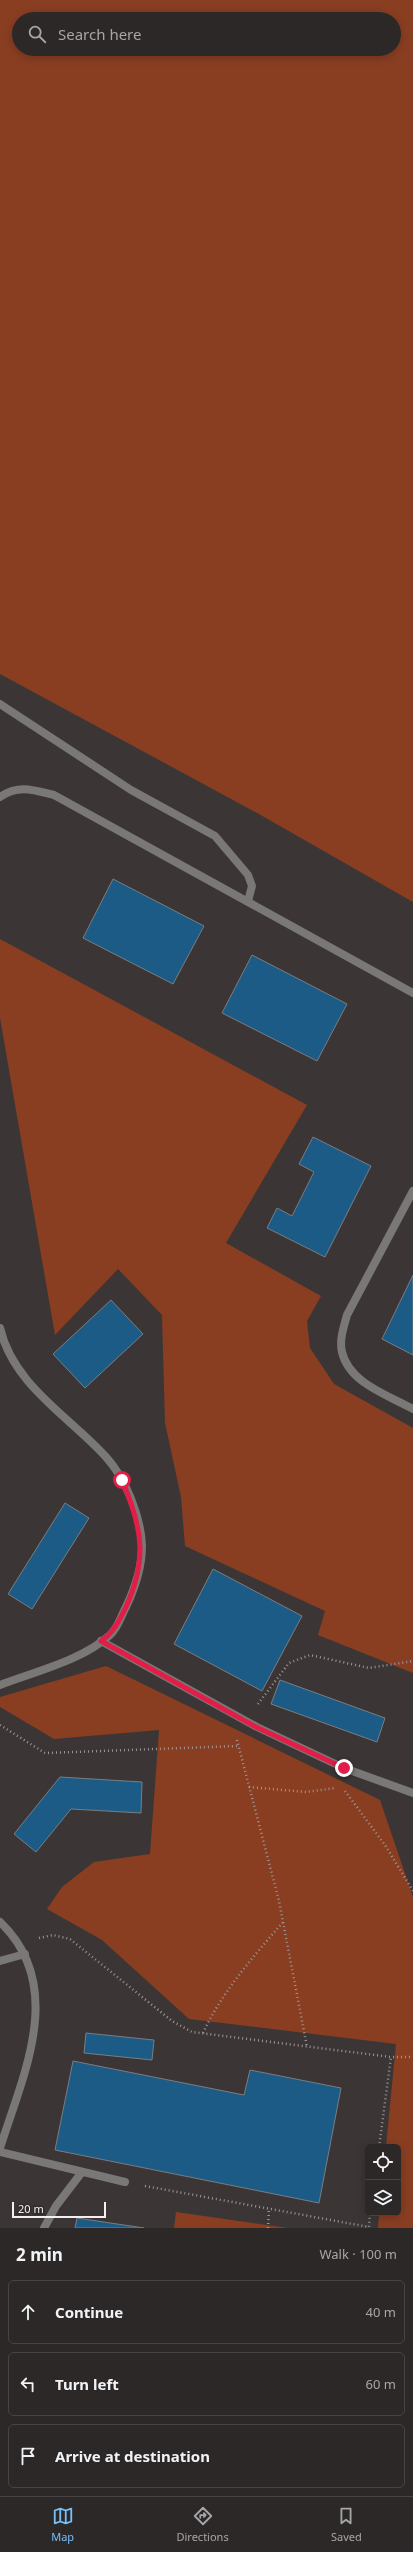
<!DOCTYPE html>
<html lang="en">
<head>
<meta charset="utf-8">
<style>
  :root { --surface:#2c2828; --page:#343030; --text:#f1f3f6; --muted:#a6a6a8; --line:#484445; --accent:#79bff8 }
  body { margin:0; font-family:"Noto Sans",sans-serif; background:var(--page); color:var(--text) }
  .controls { position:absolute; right:12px; bottom:12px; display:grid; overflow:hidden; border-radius:6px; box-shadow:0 2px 10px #0003 }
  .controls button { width:36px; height:36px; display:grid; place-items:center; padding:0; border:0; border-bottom:1px solid var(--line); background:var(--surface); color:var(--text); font:20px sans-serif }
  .scale { position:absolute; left:12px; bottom:10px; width:94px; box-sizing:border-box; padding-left:4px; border:2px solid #f3f0ef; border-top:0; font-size:11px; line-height:14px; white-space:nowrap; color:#f3f0ef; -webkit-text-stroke:3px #302c2b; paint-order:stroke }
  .stop { position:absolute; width:12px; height:12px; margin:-9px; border:3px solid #e11d48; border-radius:50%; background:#fff }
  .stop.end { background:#e11d48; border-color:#fff; box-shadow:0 1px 4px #0008 }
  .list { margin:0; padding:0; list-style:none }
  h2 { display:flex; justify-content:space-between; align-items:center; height:52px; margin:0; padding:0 16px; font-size:17px }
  h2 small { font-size:13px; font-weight:400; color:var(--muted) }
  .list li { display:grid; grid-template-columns:26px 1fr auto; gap:12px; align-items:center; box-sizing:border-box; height:64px; margin:0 8px 8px; padding:0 8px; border:1px solid var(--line); border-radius:6px }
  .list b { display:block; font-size:15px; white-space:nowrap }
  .list em { font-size:13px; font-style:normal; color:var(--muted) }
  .icon { flex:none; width:22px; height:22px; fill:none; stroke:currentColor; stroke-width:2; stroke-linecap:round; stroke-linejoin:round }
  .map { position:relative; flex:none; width:413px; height:2228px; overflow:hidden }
  .search { position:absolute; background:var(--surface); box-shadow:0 2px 10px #0003; left:12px; right:12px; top:12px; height:44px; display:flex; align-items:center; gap:10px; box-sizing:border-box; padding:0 14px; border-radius:22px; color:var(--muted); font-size:15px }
  .sheet { height:268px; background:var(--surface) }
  nav { display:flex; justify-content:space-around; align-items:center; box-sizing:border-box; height:56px; border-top:1px solid var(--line); background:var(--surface); font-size:11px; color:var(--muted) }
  nav a { display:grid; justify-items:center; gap:2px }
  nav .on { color:var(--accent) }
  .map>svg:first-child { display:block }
  .green { fill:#893e22; fill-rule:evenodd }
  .building { fill:#1d5b87; stroke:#7a7d81 }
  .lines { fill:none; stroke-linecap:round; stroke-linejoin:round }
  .path { stroke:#9b9796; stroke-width:2.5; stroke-dasharray:1 3; stroke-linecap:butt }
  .service { stroke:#7a7877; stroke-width:8 }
  .minor { stroke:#7a7877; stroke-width:8 }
  .route { stroke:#e11d48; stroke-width:5 }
</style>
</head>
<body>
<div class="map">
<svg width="413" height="2228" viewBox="0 0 413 2228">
  <rect width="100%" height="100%" fill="#3b3635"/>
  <g class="green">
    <path d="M0,0H413V902L259,814L0,674ZM19,19H394V49H19Z"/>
    <polygon points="0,939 307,1105 226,1243 321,1296 307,1321 310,1348 334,1384 413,1428 413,1673 318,1635 325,1611 185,1546 181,1497 165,1423 162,1315 118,1269 55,1335 0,1018"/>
    <polygon points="106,1666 380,1800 413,1897 413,2228 378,2228 379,2213 398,2213 398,2147 386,2147 396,2044 189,2019 102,1940 47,1909 62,1887 94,1862 150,1854 159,1730 54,1739 0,1707 0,1697"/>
    <polygon points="176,2212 288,2228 174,2228"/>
  </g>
  <g class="building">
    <polygon points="113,879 204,926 173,984 83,938"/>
    <polygon points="252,955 347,1004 317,1061 222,1013"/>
    <polygon points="313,1137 371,1166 325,1257 267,1228 277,1208 292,1216 314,1172 299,1164"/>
    <polygon points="413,1275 413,1355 382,1339"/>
    <polygon points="111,1300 143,1334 85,1388 53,1354"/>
    <polygon points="65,1503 89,1518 32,1609 8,1594"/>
    <polygon points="213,1569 302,1616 262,1691 174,1644"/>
    <polygon points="280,1680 385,1718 377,1742 271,1704"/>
    <polygon points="60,1777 142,1782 141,1813 71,1809 36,1852 14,1834"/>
    <polygon points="86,2033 154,2040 152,2060 84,2053"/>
    <polygon points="73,2061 244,2095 250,2070 341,2088 319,2203 55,2150"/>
    <polygon points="77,2218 144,2228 75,2228"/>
  </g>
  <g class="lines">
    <g class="path">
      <polyline points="258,1704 289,1663 310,1655 369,1668 413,1661"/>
      <polyline points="0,1725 45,1753 238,1746"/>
      <polyline points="237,1740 279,1901 307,2047"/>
      <polyline points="249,1787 306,1792 336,1788"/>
      <polyline points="345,1791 385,1845 413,1891"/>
      <polyline points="39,1938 53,1935 70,1939 172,2021 192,2032 391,2057 413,2057"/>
      <path d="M203,2033C222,1992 253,1957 283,1922"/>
      <polyline points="379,2147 391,2057"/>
      <polyline points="145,2186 369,2227 370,2213"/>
      <polyline points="268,2228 269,2208"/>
    </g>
    <g class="service">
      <polyline points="0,704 131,790 215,836 248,875 252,886 248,901"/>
      <polyline points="0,1961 25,1954"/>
      <polyline points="0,2152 125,2182"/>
      <polyline points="44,2228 56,2206 82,2172"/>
    </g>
    <g class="minor">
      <path d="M0,797C18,784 34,790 54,795L413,993"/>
      <path d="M413,1191L347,1315C344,1326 339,1340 342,1352C349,1383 388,1395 413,1409"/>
      <path d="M0,1328C13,1385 70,1417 106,1457C126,1479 141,1517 142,1546C142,1567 135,1588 126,1607C121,1616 118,1628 110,1635C83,1660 34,1672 0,1685"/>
      <polyline points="101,1641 257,1727 344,1768 413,1793"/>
      <path d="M0,1922C67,1986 23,2075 0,2148"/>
    </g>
  </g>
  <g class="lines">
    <path class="route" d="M122,1480C142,1527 148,1559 126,1607C119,1621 114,1632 101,1641L256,1727L344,1768"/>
  </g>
</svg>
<div class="controls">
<button><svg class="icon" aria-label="locate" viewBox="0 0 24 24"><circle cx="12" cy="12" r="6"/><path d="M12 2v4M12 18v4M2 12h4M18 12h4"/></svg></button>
<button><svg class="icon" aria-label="layers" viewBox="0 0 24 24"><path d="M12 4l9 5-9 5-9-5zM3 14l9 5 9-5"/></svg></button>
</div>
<div class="scale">20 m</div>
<div class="stop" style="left:122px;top:1480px"></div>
<div class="stop end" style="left:344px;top:1768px"></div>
<div class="search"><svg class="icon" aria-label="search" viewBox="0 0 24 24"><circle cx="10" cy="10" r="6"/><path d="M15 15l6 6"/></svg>Search here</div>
</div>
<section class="sheet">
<h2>2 min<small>Walk · 100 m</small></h2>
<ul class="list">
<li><svg class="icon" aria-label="ahead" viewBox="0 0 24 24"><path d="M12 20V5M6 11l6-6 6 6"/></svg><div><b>Continue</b></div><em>40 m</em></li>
<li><svg class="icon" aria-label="left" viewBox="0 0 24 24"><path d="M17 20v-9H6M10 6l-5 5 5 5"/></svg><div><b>Turn left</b></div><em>60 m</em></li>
<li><svg class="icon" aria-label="arrive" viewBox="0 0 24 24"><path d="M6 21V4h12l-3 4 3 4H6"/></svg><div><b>Arrive at destination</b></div></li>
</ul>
</section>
<nav>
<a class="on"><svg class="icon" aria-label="map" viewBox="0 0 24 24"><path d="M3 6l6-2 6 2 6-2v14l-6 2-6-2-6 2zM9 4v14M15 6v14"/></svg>Map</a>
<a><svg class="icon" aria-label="directions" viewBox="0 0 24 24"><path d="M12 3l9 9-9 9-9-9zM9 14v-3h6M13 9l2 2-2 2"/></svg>Directions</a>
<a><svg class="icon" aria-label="saved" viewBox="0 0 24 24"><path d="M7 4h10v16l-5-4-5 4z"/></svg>Saved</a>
</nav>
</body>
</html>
